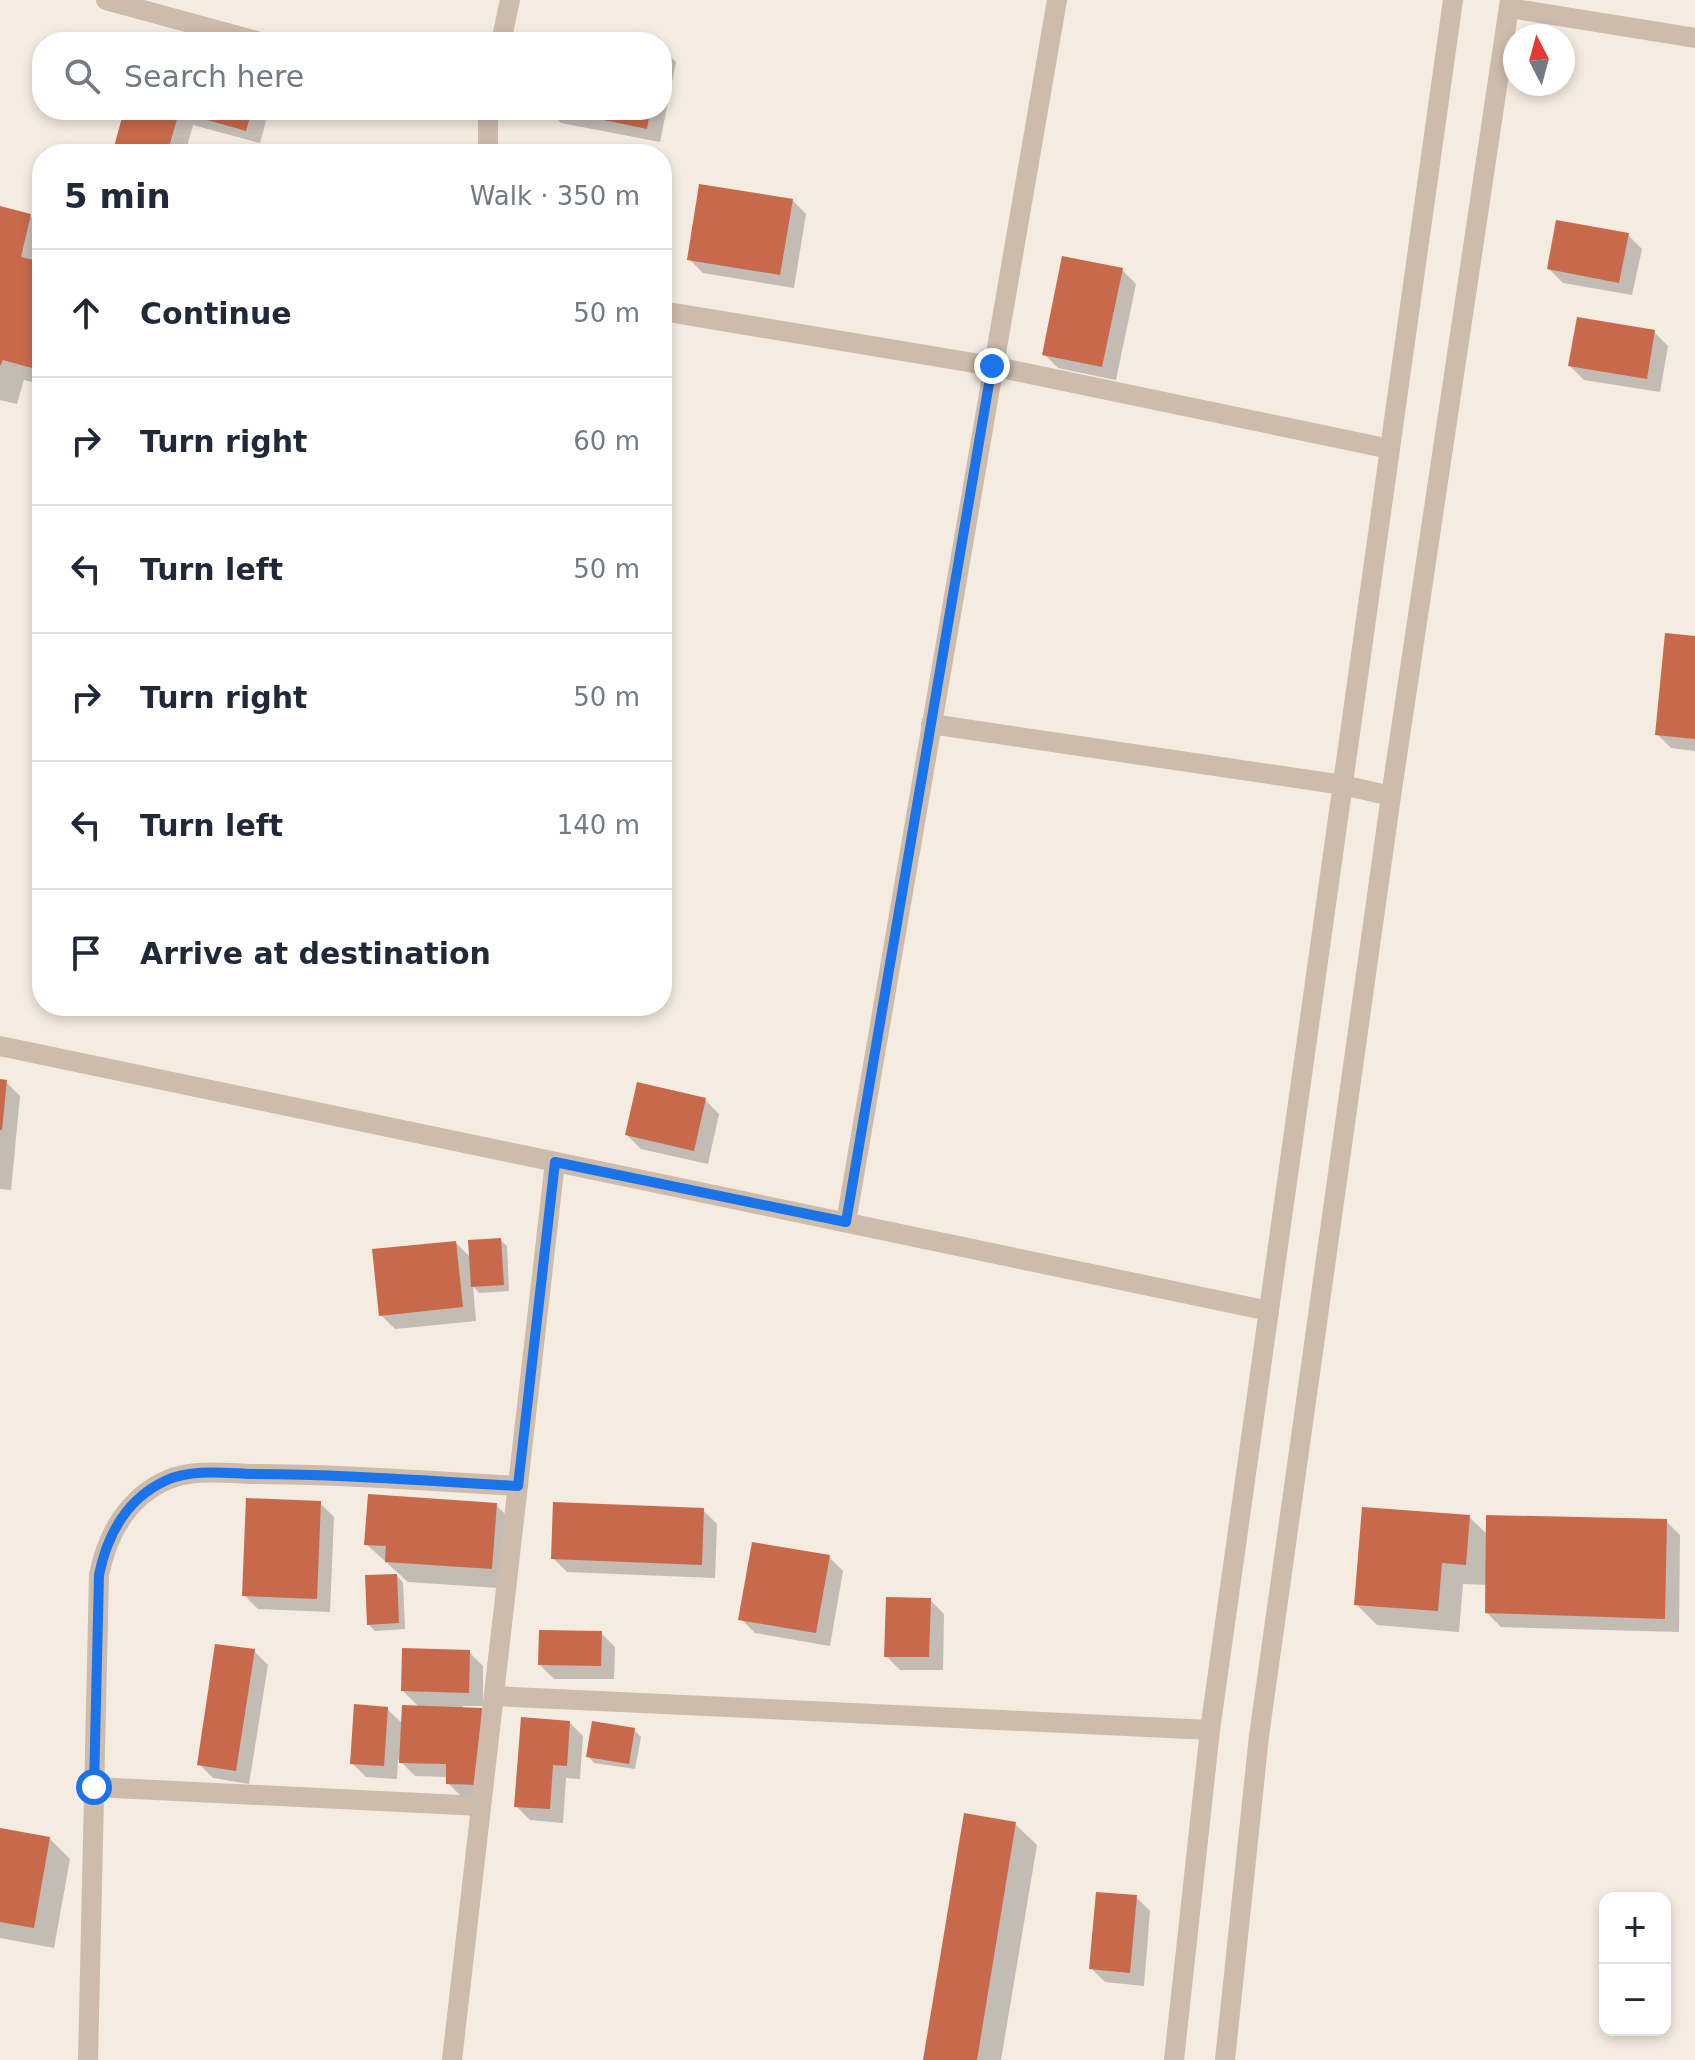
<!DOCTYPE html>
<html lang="en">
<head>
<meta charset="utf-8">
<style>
  :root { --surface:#fff; --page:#f2f2f3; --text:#1f2937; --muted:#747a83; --line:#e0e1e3 }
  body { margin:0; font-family:"DejaVu Sans",sans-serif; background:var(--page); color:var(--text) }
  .controls { position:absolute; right:24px; bottom:24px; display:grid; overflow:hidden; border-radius:16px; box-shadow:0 4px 12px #0003 }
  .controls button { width:72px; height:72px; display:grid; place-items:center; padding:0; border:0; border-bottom:2px solid var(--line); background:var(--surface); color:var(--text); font:40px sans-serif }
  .compass { position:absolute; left:1503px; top:24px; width:72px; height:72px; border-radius:50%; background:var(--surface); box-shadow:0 4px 12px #0003; rotate:354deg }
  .stop { position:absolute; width:24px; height:24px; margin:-18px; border:6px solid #1a73e8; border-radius:50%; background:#fff }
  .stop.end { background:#1a73e8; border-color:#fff; box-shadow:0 2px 8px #0008 }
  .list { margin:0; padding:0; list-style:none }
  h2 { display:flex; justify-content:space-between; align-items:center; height:104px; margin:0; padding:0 32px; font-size:34px }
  h2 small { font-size:26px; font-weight:400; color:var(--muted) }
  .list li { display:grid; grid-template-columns:52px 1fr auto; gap:24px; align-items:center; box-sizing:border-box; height:128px; padding:0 32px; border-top:2px solid var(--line) }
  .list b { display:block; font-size:30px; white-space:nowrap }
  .list em { font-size:26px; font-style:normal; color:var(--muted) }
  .icon { flex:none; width:44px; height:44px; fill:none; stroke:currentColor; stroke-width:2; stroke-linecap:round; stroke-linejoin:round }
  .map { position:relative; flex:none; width:1695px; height:2060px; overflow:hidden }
  .search { position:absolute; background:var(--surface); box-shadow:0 4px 12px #0003; left:32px; top:32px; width:640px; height:88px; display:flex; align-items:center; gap:20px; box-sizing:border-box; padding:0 28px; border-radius:32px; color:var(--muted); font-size:30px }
  .panel { position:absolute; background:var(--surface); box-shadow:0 4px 12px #0003; left:32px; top:144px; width:640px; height:872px; border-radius:32px }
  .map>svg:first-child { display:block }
  .shadow { fill:#0003 }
  .building { fill:#c8694b }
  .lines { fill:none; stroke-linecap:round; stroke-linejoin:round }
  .minor { stroke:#cdbbac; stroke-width:20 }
  .route { stroke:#1a73e8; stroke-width:10 }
</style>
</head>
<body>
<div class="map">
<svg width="1695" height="2060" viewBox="0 0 1695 2060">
  <rect width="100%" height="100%" fill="#f4ebe1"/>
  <g class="shadow">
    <polygon points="662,48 676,62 660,142 561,123 549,110 662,110"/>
    <polygon points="126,110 269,110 260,143 193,125 185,154 114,154"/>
    <polygon points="792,200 806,214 794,288 703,273 689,259"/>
    <polygon points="0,208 30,216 42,227 36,263 42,264 42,385 24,380 17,404 0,400"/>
    <polygon points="1628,235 1642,249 1632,295 1563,283 1549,269"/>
    <polygon points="1122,270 1136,284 1116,380 1058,368 1044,354"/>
    <polygon points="1654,332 1668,346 1660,392 1584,380 1570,366"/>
    <polygon points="1695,638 1695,751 1671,748 1657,734"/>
    <polygon points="0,1081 6,1082 20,1096 11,1190 0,1189"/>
    <polygon points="705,1100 719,1114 708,1164 641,1149 627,1135"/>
    <polygon points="500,1240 507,1246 509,1291 479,1293 473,1286 476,1321 395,1329 381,1315 456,1243 471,1258"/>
    <polygon points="320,1503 334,1517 330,1612 258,1609 244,1595"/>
    <polygon points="496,1505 517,1526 513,1589 408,1582 366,1544"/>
    <polygon points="703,1510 717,1524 715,1578 567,1572 553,1558"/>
    <polygon points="1469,1517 1488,1535 1666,1521 1680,1535 1679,1632 1501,1627 1487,1613 1487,1585 1463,1584 1459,1632 1377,1625 1356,1604"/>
    <polygon points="829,1557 843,1571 830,1646 755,1633 741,1619"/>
    <polygon points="397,1576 403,1583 405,1629 375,1631 369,1625"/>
    <polygon points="930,1600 944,1614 943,1670 900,1670 886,1656"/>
    <polygon points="601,1633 615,1647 614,1679 554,1679 540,1665"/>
    <polygon points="254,1651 268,1665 249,1784 213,1778 199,1764"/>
    <polygon points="469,1652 483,1666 483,1706 463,1706 463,1710 481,1710 495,1724 492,1798 462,1797 448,1783 448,1777 415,1776 398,1759 397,1779 366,1777 352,1763 387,1709 403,1724 420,1708 403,1691"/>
    <polygon points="569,1722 583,1736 580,1779 566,1778 563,1823 530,1820 516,1806"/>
    <polygon points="634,1730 641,1737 635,1769 594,1763 588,1756"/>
    <polygon points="1015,1824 1037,1845 1001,2060 925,2060"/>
    <polygon points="0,1830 49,1838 70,1859 54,1948 0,1938"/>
    <polygon points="1136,1897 1150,1911 1144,1986 1105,1982 1091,1968"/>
  </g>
  <g class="building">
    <polygon points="124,110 252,110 246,131 179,112 167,154 112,154"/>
    <polygon points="556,110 650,110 647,129"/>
    <polygon points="699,184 793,199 780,275 687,260"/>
    <polygon points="0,206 31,214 21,257 42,262 42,328 32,368 3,360 0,366"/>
    <polygon points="1556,220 1629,233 1619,283 1547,269"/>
    <polygon points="1062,256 1123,268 1102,367 1042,355"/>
    <polygon points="1577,317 1655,330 1647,379 1568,366"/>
    <polygon points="1665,633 1695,636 1695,739 1655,735"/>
    <polygon points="0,1079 7,1080 2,1130 0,1130"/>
    <polygon points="637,1082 706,1098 694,1151 625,1135"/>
    <polygon points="501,1238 504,1285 471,1287 468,1240"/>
    <polygon points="456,1241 463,1307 379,1316 372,1249"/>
    <polygon points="368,1494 497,1503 492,1569 385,1562 386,1546 364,1545"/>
    <polygon points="246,1498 321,1501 317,1599 242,1596"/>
    <polygon points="553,1502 704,1508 702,1565 551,1559"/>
    <polygon points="1362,1507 1470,1515 1466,1565 1442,1563 1438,1611 1354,1605"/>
    <polygon points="1486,1515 1667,1519 1665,1619 1485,1613"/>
    <polygon points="752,1542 830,1555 816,1633 738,1620"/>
    <polygon points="397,1574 399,1623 367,1625 365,1575"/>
    <polygon points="886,1597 931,1598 929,1657 884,1657"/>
    <polygon points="539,1630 602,1631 601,1666 538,1665"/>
    <polygon points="215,1644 255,1649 236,1771 197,1765"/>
    <polygon points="402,1648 470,1650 469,1693 401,1691"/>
    <polygon points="354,1704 388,1707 384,1766 350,1764"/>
    <polygon points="402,1705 482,1708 479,1785 446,1784 446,1764 399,1763"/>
    <polygon points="521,1717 570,1721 567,1766 553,1765 550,1809 514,1807"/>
    <polygon points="592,1721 635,1728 629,1764 586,1757"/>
    <polygon points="964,1813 1016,1822 977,2060 923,2060"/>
    <polygon points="0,1828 50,1837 34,1928 0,1922"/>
    <polygon points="1096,1892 1137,1895 1130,1973 1089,1969"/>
  </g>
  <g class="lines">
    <g class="minor">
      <polyline points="106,0 260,42"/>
      <polyline points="1509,8 1695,38"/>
      <polyline points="501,42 510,0"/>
      <polyline points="488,154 488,110"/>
      <polyline points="662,311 992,366 1390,449"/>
      <polyline points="931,724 1343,785 1391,796"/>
      <polyline points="0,1046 1269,1311"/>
      <polyline points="846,1222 1057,0"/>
      <polyline points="494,1696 1210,1730"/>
      <polyline points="94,1787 481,1806"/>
      <path d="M88,2060L99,1575C107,1535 127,1498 167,1480C192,1469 223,1473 251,1474C340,1474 429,1481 518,1486"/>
      <polyline points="452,2060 555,1162"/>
      <polyline points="1174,2060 1210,1730 1453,0"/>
      <polyline points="1225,2060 1259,1736 1391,796 1510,0"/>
    </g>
  </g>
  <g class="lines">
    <path class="route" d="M94,1787L99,1575C107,1535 127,1498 167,1480C192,1469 223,1473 251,1474C340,1474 429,1481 518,1486L555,1162L846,1222L992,366"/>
  </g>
</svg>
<div class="controls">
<button>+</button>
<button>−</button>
</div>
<svg class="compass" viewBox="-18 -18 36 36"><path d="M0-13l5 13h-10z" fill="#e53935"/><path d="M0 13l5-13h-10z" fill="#747a83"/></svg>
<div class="stop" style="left:94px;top:1787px"></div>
<div class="stop end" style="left:992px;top:366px"></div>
<div class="search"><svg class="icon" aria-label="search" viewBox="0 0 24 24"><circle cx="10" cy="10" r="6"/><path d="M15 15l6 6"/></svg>Search here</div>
<section class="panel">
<h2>5 min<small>Walk · 350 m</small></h2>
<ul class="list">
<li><svg class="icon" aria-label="ahead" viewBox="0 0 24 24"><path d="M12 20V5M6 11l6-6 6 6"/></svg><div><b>Continue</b></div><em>50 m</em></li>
<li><svg class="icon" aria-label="right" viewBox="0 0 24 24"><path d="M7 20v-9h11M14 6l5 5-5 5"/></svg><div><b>Turn right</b></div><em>60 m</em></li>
<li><svg class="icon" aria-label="left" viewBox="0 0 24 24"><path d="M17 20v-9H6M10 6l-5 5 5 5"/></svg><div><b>Turn left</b></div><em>50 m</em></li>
<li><svg class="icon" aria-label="right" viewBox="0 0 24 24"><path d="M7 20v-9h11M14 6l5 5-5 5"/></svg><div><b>Turn right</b></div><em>50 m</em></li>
<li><svg class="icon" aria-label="left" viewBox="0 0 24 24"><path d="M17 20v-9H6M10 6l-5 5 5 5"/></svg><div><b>Turn left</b></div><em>140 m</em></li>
<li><svg class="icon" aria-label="arrive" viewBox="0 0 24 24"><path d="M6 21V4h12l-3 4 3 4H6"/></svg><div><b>Arrive at destination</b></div></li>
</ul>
</section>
</div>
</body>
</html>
